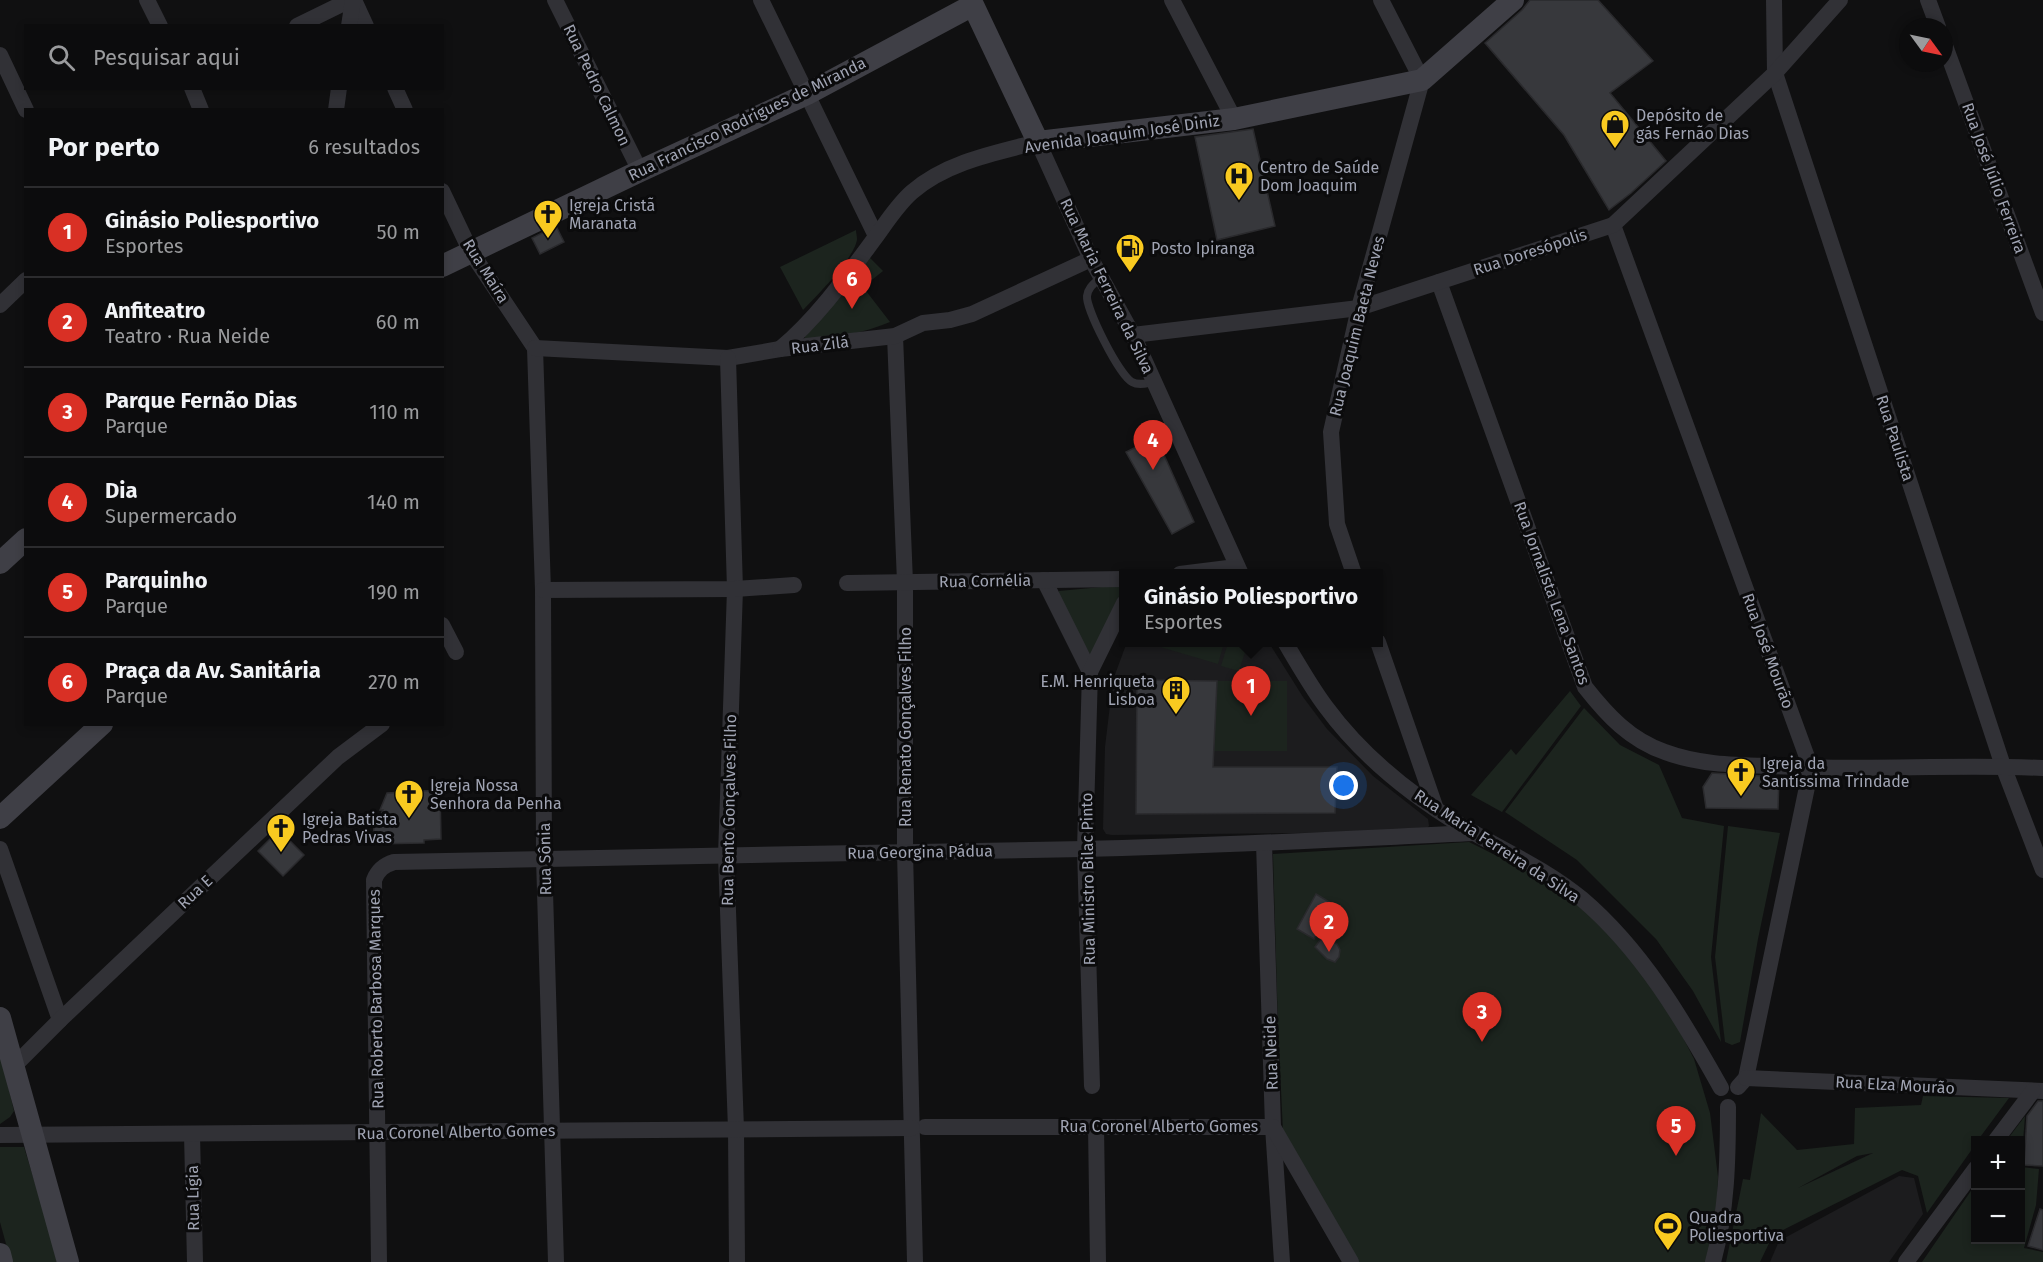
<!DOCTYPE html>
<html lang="pt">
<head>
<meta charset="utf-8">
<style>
  :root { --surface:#0c0c0d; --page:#151516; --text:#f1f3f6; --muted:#9a9b9d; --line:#2c2c2e; --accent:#d93025 }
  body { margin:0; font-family:"Fira Sans",sans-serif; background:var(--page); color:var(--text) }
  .controls { position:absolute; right:18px; bottom:18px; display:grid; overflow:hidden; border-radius:0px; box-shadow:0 3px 9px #0003 }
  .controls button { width:54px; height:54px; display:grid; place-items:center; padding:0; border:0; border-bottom:2px solid var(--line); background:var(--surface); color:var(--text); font:30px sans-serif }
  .compass { position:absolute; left:1899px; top:18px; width:54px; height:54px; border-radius:50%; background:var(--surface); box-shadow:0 3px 9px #0003; rotate:123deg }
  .you { position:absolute; left:1344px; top:786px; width:21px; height:21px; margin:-15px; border:4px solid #fff; border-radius:50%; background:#1a73e8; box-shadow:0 0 0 9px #1a73e833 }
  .badge { display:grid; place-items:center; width:39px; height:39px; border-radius:50%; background:var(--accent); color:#fff; font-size:20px; font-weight:700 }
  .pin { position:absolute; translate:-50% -50px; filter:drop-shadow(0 2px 3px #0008) }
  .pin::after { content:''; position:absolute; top:32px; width:21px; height:18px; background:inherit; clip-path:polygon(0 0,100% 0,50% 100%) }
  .popup { position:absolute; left:1119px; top:569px; width:264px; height:78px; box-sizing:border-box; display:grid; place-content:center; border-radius:0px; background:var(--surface); filter:drop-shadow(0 2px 4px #0005); font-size:20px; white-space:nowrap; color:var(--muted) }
  .popup b { font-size:22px; color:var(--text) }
  .popup::after { content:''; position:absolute; left:50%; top:100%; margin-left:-12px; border:12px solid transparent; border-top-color:var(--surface) }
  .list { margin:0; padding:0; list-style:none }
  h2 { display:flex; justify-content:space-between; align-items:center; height:78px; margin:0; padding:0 24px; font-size:26px }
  h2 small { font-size:20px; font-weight:400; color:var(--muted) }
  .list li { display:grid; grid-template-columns:39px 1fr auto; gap:18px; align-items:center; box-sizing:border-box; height:90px; padding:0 24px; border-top:2px solid var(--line) }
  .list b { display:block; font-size:22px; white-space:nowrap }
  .list p { margin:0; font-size:20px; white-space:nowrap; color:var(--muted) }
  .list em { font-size:20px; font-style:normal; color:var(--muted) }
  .icon { flex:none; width:33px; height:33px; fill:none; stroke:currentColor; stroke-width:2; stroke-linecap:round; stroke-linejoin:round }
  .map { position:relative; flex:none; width:2043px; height:1262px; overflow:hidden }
  .search { position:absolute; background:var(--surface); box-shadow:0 3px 9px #0003; left:24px; top:24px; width:420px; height:66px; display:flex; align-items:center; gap:15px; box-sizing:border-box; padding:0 21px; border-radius:0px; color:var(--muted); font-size:22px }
  .panel { position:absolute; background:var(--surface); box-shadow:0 3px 9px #0003; left:24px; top:108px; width:420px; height:618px; border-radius:0px }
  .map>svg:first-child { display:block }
  .built { fill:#1c1c1e }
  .green { fill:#1c241e; fill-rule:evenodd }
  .building { fill:#37383c; stroke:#2a2a2d; stroke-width:1.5 }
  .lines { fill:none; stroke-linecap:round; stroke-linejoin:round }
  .lane { stroke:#313136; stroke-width:8 }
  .street { stroke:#313136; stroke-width:16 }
  .secondary { stroke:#3f3f46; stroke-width:22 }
  .labels { text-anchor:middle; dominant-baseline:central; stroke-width:6; stroke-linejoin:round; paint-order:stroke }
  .street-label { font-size:16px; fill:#a0a4b3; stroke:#0b0b0c }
  .poi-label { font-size:16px; fill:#a0a4b3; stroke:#0b0b0c; text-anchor:start }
</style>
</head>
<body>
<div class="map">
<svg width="2043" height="1262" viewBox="0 0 2043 1262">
  <rect width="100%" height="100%" fill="#101011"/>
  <g class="built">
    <polygon points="1127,642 1269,643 1303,697 1327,729 1373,776 1428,819 1429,826 1427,828 1397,832 1112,835 1106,834 1103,829 1105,747 1113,680"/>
    <polygon points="1899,1176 1914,1178 1923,1214 1889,1262 1770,1262 1779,1241"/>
  </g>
  <g class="green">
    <path d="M856,230C856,233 857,236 857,239C856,256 816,297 803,310L780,267Z"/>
    <path d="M867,255L883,271L863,287L890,322C862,334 835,337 805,339V333Z"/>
    <polygon points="1112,586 1120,587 1122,590 1092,658 1059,598 1059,591"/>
    <polygon points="1147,643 1224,643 1218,664"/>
    <polygon points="1228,643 1248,643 1239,671 1221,666"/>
    <polygon points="1217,681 1287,681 1287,751 1214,751"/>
    <polygon points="1570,691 1581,706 1502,812 1471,795 1511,749 1516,755"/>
    <polygon points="1584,708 1620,745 1659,765 1682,818 1724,826 1711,957 1721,1042 1693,991 1656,939 1577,860 1505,812"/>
    <polygon points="1728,826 1780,833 1758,939 1740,1042 1732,1045 1725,1042 1715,957"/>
    <polygon points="1469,842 1535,875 1573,899 1628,954 1674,1020 1694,1059 1710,1113 1718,1177 1716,1233 1708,1262 1356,1262 1283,1132 1278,1026 1273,854"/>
    <polygon points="0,1052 14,1111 10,1117 0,1124"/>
    <path d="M1923,1096L2009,1098L1978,1140H1976L1975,1145L1927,1213L1918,1176L1902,1170L1773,1235L1760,1262H1726L1743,1179L1750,1180L1761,1113L1797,1150L1854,1144L1855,1108L1921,1105ZM1873,1153L1798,1188L1857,1156Z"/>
    <polygon points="2025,1116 2021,1167 2039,1169 2036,1205 2024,1248 2043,1252 2043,1262 1922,1262 1975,1185 1976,1240 2020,1240 2020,1140 2007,1140"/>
    <polygon points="0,1147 24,1147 59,1262 11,1262 0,1222"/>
  </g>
  <g class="building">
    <polygon points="1530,0 1598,0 1653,61 1610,93 1666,161 1631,193 1609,210 1564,135 1485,43 1522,10"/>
    <polygon points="1253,129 1275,226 1217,240 1195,137"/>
    <polygon points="556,226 564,242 540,254 532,238"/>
    <polygon points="1156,437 1194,522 1172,534 1126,452"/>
    <polygon points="1137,680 1217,681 1213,767 1337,767 1335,813 1136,814"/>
    <polygon points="1712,773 1779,777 1778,809 1706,808 1703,787"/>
    <polygon points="440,790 441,839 424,840 424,843 372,844 374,828 383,810 380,810 387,793"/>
    <polygon points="279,830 304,855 283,876 258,851"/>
    <polygon points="1316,894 1331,903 1324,916 1326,918 1314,939 1297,929"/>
    <polygon points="1323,936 1337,944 1340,950 1339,957 1335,962 1327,959 1315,947"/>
    <polygon points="2038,1101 2043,1101 2043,1166 2024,1165 2027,1116"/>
    <polygon points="2040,1209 2043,1210 2043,1250 2028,1246"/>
  </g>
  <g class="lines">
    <path class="lane" d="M1101,277C1095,283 1088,287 1087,296C1086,309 1119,375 1132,382C1139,386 1147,383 1154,382"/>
    <g class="street">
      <polyline points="147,0 160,26"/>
      <polyline points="354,0 366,26"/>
      <polyline points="555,0 640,171"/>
      <polyline points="761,0 876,236"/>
      <polyline points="1172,0 1234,119"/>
      <polyline points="1774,0 1775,73 2003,766 2043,870"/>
      <polyline points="1928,0 1938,27"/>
      <polyline points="297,26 350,0"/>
      <polyline points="349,26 353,0"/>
      <polyline points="1944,43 2043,313"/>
      <polyline points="0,55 26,110"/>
      <polyline points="192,88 201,110"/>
      <polyline points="395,88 405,110"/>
      <polyline points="336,110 339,88"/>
      <polyline points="442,191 471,252 535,348"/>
      <polyline points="1613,225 1811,768 1746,1078 1738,1087"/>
      <path d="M1439,282L1585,687C1607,715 1630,740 1665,752C1700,765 1736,765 1773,766C1863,771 1953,764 2043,768"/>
      <polyline points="0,305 26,280"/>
      <polyline points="1133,335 1359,308 1613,225 1775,73 1840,0"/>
      <polyline points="895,336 905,582 905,852 915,1262"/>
      <polyline points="535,348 543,590 544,858 556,1262"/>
      <polyline points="535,348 728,358 780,349 895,336 923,323 950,320 972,314 1091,259"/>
      <path d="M780,349C816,319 844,280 872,242C885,225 896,206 912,192C947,162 995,153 1038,142L1091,259L1133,335L1241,574"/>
      <polyline points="728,358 735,589 726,856 736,1129 737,1262"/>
      <polyline points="1180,574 1236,567"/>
      <polyline points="1354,574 1337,524 1331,432 1359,308 1422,80 1381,0"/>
      <polyline points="1044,580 1090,672"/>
      <polyline points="847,583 1124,579"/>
      <polyline points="543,590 735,589 794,585"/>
      <polyline points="442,625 456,652"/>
      <path d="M1285,642C1298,664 1311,687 1326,707C1362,756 1411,795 1462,826C1502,850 1546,869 1582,899C1642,950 1683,1020 1721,1088"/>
      <polyline points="1378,642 1436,809"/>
      <polyline points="1264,843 1273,1127 1282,1262"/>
      <polyline points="0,849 60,1020"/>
      <polyline points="14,1066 60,1020 338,757 382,724"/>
      <polyline points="1746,1078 2043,1091"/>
      <polyline points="1092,1086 1085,849 1090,672 1124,603"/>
      <polyline points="1096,1126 1098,1262"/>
      <polyline points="925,1127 1273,1127 1351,1262"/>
      <polyline points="192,1134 195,1262"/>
      <polyline points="0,1135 912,1128"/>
      <polyline points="1996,1140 2033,1091"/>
      <path d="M379,1262L374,880C378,870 384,865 394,862C624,856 854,854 1084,849C1214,846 1344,839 1474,833"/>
      <path d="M1713,1262C1727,1212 1728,1159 1728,1107"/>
      <polyline points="1906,1262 1976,1168"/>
    </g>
    <g class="secondary">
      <polyline points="442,266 640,171 807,94 973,5 1038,142 1234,119 1422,80 1513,0"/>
      <polyline points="0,563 26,539"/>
      <polyline points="0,818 102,724"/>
      <polyline points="0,1018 68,1262"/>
      <polyline points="0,1254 2,1262"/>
    </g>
  </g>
  <defs>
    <g id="shop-pin" transform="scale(1.5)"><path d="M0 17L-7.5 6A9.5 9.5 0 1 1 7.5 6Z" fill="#f9ca20" stroke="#0b0b0c"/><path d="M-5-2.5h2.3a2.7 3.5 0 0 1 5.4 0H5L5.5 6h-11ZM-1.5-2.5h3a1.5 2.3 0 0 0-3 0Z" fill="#111"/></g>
    <g id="hospital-pin" transform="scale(1.5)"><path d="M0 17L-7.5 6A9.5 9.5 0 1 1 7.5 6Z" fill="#f9ca20" stroke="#0b0b0c"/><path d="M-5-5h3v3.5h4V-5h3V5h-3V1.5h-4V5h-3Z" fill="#111"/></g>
    <g id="church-pin" transform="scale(1.5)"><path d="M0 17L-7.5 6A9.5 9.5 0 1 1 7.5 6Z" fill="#f9ca20" stroke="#0b0b0c"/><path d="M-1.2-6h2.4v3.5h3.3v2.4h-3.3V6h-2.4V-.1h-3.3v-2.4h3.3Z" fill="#111"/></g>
    <g id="fuel-pin" transform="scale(1.5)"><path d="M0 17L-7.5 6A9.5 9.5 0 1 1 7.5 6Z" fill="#f9ca20" stroke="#0b0b0c"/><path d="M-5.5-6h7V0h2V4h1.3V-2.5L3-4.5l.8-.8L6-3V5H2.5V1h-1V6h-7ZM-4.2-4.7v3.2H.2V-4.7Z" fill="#111"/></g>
    <g id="building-pin" transform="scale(1.5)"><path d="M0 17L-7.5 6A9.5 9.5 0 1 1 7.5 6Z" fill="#f9ca20" stroke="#0b0b0c"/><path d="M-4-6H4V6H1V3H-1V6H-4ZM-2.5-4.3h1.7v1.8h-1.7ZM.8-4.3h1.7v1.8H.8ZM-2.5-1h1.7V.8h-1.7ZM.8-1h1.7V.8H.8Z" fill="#111"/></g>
    <g id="stadium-pin" transform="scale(1.5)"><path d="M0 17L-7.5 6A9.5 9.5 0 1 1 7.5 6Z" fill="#f9ca20" stroke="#0b0b0c"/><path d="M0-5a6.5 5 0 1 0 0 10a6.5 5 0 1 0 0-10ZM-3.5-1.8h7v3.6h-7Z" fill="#111"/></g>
  </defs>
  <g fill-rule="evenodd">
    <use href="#shop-pin" x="1615" y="124"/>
    <use href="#hospital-pin" x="1239" y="176"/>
    <use href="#church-pin" x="548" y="214"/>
    <use href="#fuel-pin" x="1130" y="248"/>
    <use href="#building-pin" x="1176" y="690"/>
    <use href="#church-pin" x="1741" y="772"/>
    <use href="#church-pin" x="409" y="794"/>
    <use href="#church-pin" x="281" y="828"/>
    <use href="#stadium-pin" x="1668" y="1226"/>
  </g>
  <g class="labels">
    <g class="street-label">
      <text transform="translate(597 85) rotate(64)">Rua Pedro Calmon</text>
      <text transform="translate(747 119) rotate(-26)">Rua Francisco Rodrigues de Miranda</text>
      <text transform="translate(1122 134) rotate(-8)">Avenida Joaquim José Diniz</text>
      <text transform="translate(1994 178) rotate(70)">Rua José Júlio Ferreira</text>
      <text transform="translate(1530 252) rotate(-18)">Rua Doresópolis</text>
      <text transform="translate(486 271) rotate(58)">Rua Maíra</text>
      <text transform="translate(1107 286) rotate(64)">Rua Maria Ferreira da Silva</text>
      <text transform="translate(1357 326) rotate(-76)">Rua Joaquim Baeta Neves</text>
      <text transform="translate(820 345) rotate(-7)">Rua Zilá</text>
      <text transform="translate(1895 438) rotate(72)">Rua Paulista</text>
      <text transform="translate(985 581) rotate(-1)">Rua Cornélia</text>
      <text transform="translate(1552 593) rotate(70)">Rua Jornalista Lena Santos</text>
      <text transform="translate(1768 651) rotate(70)">Rua José Mourão</text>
      <text transform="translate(905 727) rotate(-90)">Rua Renato Gonçalves Filho</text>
      <text transform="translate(729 810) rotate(-89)">Rua Bento Gonçalves Filho</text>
      <text transform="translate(1497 846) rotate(33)">Rua Maria Ferreira da Silva</text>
      <text transform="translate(920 852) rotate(-1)">Rua Georgina Pádua</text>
      <text transform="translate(545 859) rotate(-91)">Rua Sônia</text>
      <text transform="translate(1088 879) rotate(-91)">Rua Ministro Bilac Pinto</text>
      <text transform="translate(195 892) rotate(-43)">Rua E</text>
      <text transform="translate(376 999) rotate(-91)">Rua Roberto Barbosa Marques</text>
      <text transform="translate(1271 1053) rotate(-92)">Rua Neide</text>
      <text transform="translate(1895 1085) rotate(3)">Rua Elza Mourão</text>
      <text x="1159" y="1126">Rua Coronel Alberto Gomes</text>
      <text transform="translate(456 1132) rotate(-1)">Rua Coronel Alberto Gomes</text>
      <text transform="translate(193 1198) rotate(-91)">Rua Lígia</text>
    </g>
    <g class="poi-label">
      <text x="1636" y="115">Depósito de<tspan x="1636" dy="18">gás Fernão Dias</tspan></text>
      <text x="1260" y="167">Centro de Saúde<tspan x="1260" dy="18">Dom Joaquim</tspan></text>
      <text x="569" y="205">Igreja Cristã<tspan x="569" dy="18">Maranata</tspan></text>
      <text x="1151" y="248">Posto Ipiranga</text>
      <text x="1155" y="681" text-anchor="end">E.M. Henriqueta<tspan x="1155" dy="18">Lisboa</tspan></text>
      <text x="1762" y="763">Igreja da<tspan x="1762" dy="18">Santíssima Trindade</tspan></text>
      <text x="430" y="785">Igreja Nossa<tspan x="430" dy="18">Senhora da Penha</tspan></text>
      <text x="302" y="819">Igreja Batista<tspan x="302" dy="18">Pedras Vivas</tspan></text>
      <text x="1689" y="1217">Quadra<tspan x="1689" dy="18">Poliesportiva</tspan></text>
    </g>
  </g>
</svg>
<div class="controls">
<button>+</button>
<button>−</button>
</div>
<svg class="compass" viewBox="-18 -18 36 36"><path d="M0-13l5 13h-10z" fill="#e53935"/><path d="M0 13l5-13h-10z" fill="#9a9b9d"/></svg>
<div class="you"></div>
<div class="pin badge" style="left:1251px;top:716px">1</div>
<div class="popup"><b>Ginásio Poliesportivo</b>Esportes</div>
<div class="pin badge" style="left:1329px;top:952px">2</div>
<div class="pin badge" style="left:1482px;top:1042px">3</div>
<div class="pin badge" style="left:1153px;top:470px">4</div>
<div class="pin badge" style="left:1676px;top:1156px">5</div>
<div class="pin badge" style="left:852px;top:309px">6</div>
<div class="search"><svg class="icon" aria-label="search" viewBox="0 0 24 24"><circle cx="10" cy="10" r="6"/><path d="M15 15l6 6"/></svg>Pesquisar aqui</div>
<section class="panel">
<h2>Por perto<small>6 resultados</small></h2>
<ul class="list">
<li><span class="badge">1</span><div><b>Ginásio Poliesportivo</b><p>Esportes</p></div><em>50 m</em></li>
<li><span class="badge">2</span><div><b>Anfiteatro</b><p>Teatro · Rua Neide</p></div><em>60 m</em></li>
<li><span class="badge">3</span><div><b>Parque Fernão Dias</b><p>Parque</p></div><em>110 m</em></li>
<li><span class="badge">4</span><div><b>Dia</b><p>Supermercado</p></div><em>140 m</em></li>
<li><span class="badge">5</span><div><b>Parquinho</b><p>Parque</p></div><em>190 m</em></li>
<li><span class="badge">6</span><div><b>Praça da Av. Sanitária</b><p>Parque</p></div><em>270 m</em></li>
</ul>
</section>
</div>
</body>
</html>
